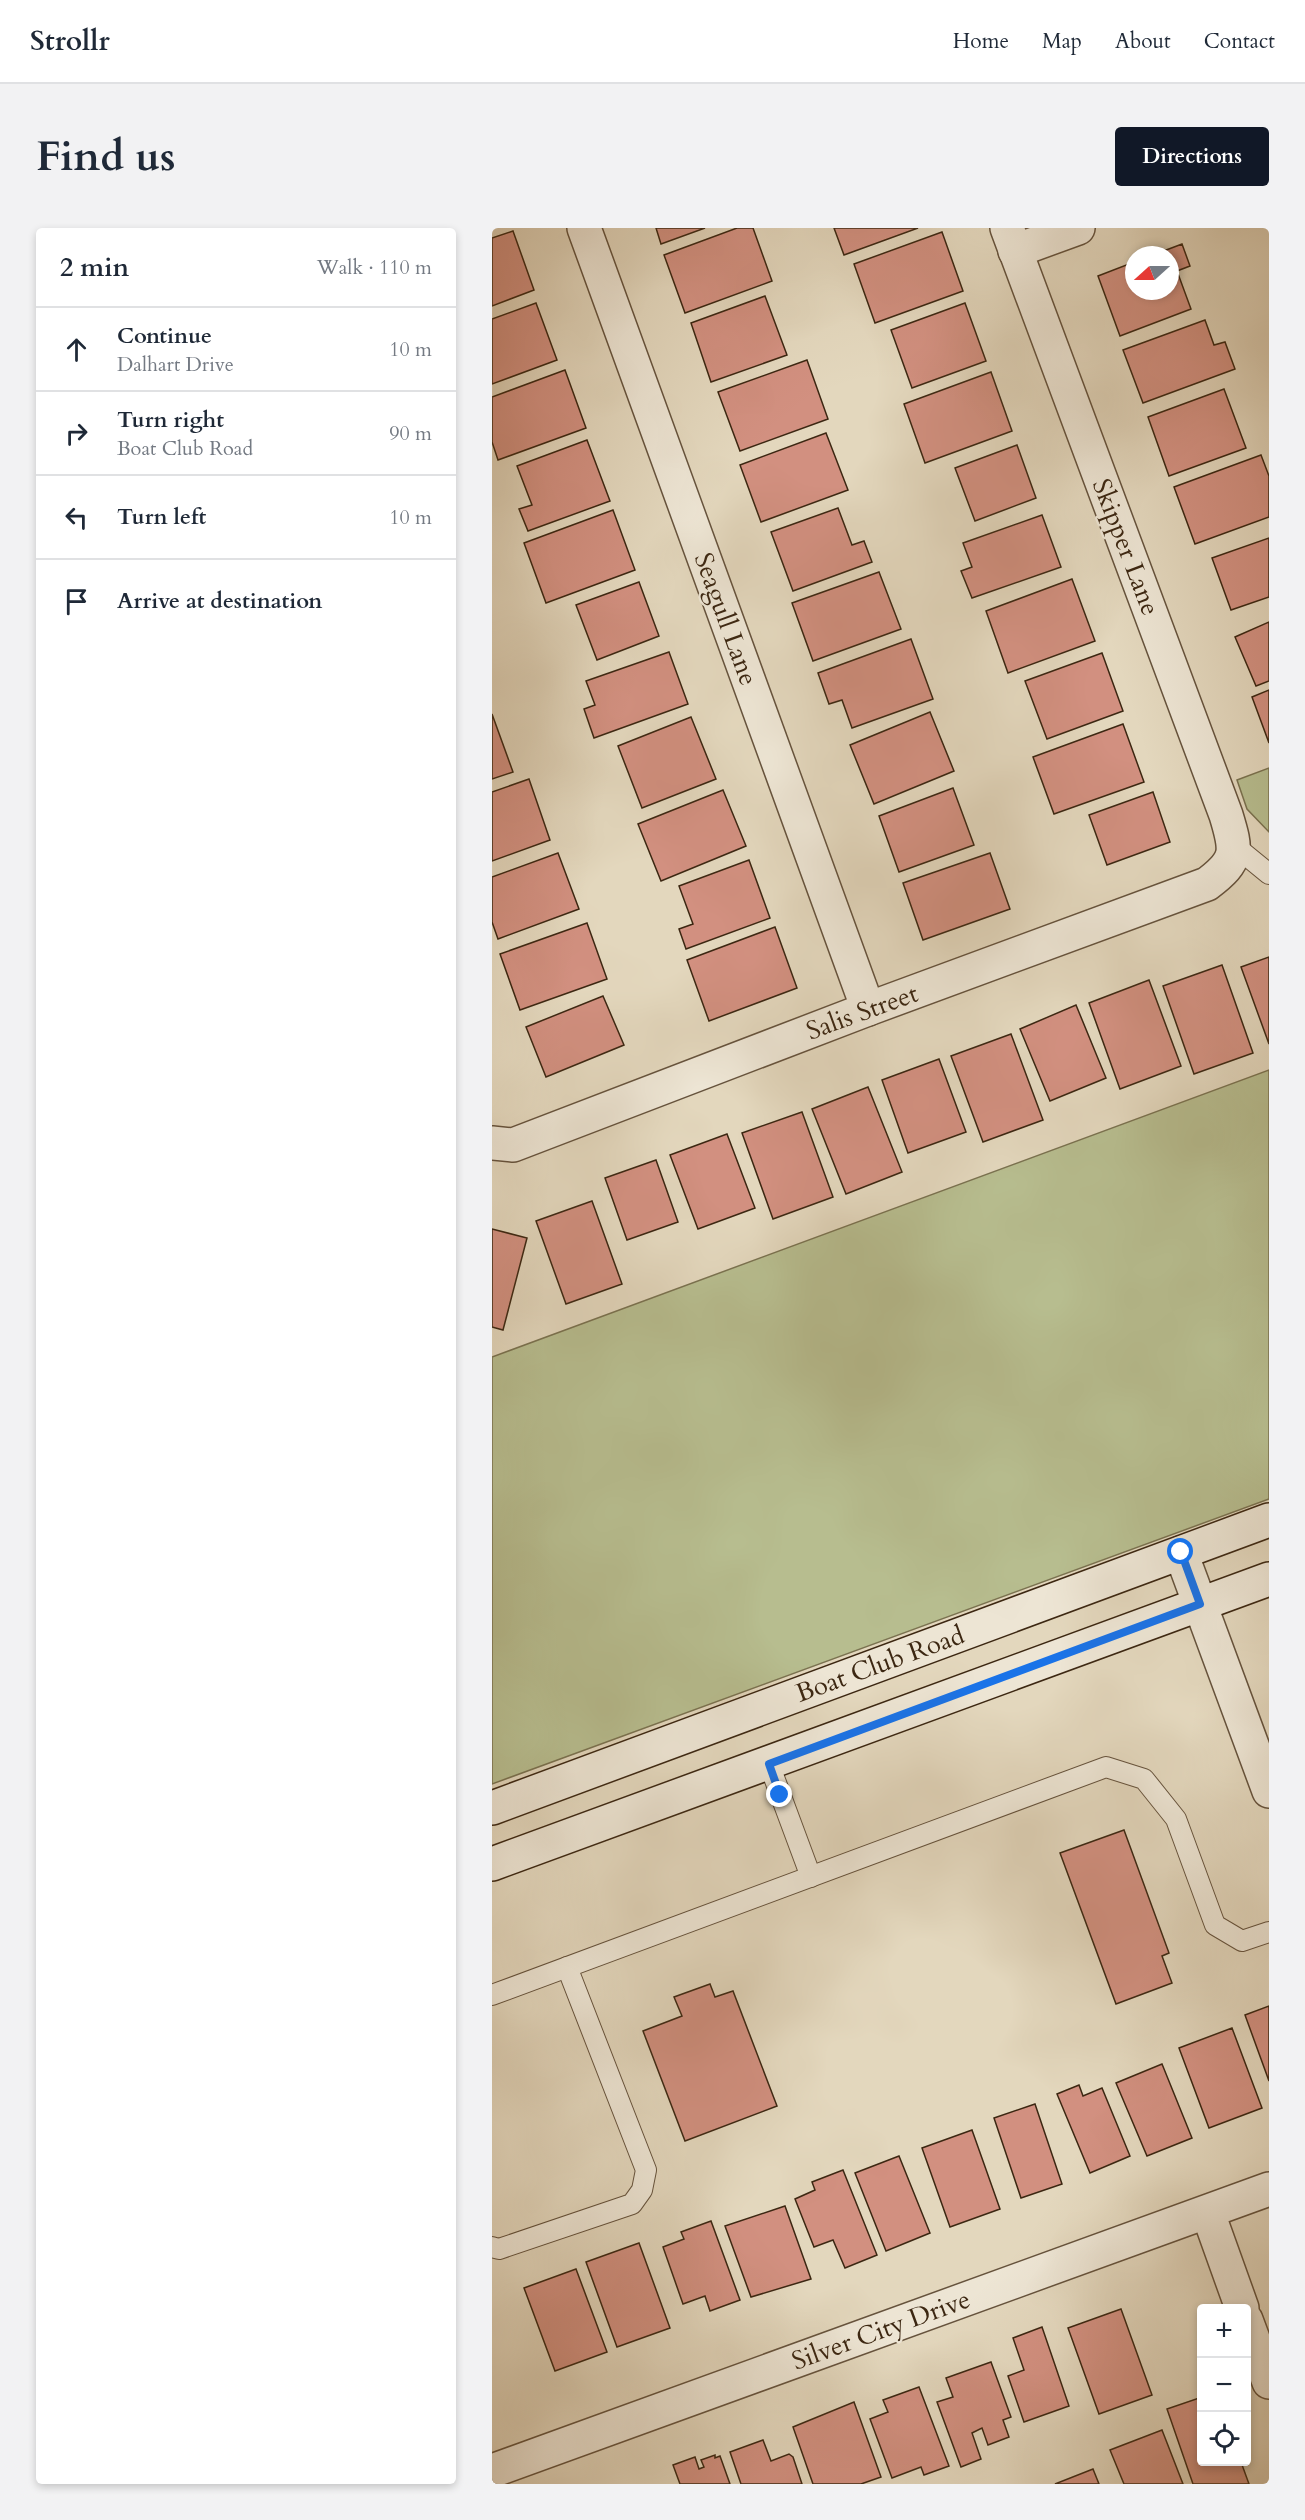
<!DOCTYPE html>
<html lang="en">
<head>
<meta charset="utf-8">
<style>
  :root { --surface:#fff; --page:#f2f2f3; --text:#1f2937; --muted:#747a83; --line:#e0e1e3; --accent:#111827 }
  body { margin:0; font-family:Cardo,serif; background:var(--page); color:var(--text) }
  .controls { position:absolute; right:18px; bottom:18px; display:grid; overflow:hidden; border-radius:6px; box-shadow:0 3px 9px #0003 }
  .controls button { width:54px; height:54px; display:grid; place-items:center; padding:0; border:0; border-bottom:2px solid var(--line); background:var(--surface); color:var(--text); font:30px sans-serif }
  .compass { position:absolute; left:633px; top:18px; width:54px; height:54px; border-radius:50%; background:var(--surface); box-shadow:0 3px 9px #0003; rotate:249deg }
  .stop { position:absolute; width:18px; height:18px; margin:-14px; border:4px solid #1a73e8; border-radius:50%; background:#fff }
  .stop.end { background:#1a73e8; border-color:#fff; box-shadow:0 2px 6px #0008 }
  .list { margin:0; padding:0; list-style:none }
  h2 { display:flex; justify-content:space-between; align-items:center; height:78px; margin:0; padding:0 24px; font-size:26px }
  h2 small { font-size:20px; font-weight:400; color:var(--muted) }
  .list li { display:grid; grid-template-columns:39px 1fr auto; gap:18px; align-items:center; box-sizing:border-box; height:84px; padding:0 24px; border-top:2px solid var(--line) }
  .list b { display:block; font-size:22px; white-space:nowrap }
  .list p { margin:0; font-size:20px; white-space:nowrap; color:var(--muted) }
  .list em { font-size:20px; font-style:normal; color:var(--muted) }
  .icon { flex:none; width:33px; height:33px; fill:none; stroke:currentColor; stroke-width:2; stroke-linecap:round; stroke-linejoin:round }
  .map { position:relative; flex:none; width:777px; height:2256px; overflow:hidden; border-radius:6px }
  header { display:flex; align-items:center; gap:36px; box-sizing:border-box; height:84px; padding:0 30px; background:var(--surface); border-bottom:2px solid var(--line) }
  header strong { font-size:28px }
  nav { display:flex; gap:33px; margin-inline-start:auto; font-size:21px }
  .intro { display:flex; align-items:center; justify-content:space-between; box-sizing:border-box; height:144px; padding:0 36px }
  h1 { margin:0; font-size:42px }
  .button { padding:15px 27px; border-radius:6px; background:var(--accent); color:#fff; font-size:21px; font-weight:700 }
  main { display:flex; gap:36px; padding:0 36px }
  aside { flex:1; background:var(--surface); border-radius:6px; box-shadow:0 3px 9px #0003 }
  .map>svg:first-child { display:block }
  .green { fill:#b7bd8f; stroke:#7a7250; stroke-width:1.5 }
  .building { fill:#d29080; stroke:#3c2712; stroke-width:1.5 }
  .lines { fill:none; stroke-linecap:round; stroke-linejoin:round }
  .service-casing { stroke:#66533d; stroke-width:22 }
  .minor-casing { stroke:#66533d; stroke-width:36 }
  .secondary-casing { stroke:#3c2712; stroke-width:36 }
  .service { stroke:#ede5d4; stroke-width:20 }
  .minor { stroke:#ede5d4; stroke-width:33 }
  .secondary { stroke:#ede5d4; stroke-width:33 }
  .route { stroke:#1a73e8; stroke-width:8 }
  .labels { text-anchor:middle; dominant-baseline:central; stroke-width:4.5; stroke-linejoin:round; paint-order:stroke }
  .street-label { font-size:26px; fill:#3c2712; stroke:#ede5d4 }
</style>
</head>
<body>
<header>
<strong>Strollr</strong>
<nav><a>Home</a><a>Map</a><a>About</a><a>Contact</a></nav>
</header>
<div class="intro"><h1>Find us</h1><a class="button">Directions</a></div>
<main>
<aside>
<h2>2 min<small>Walk · 110 m</small></h2>
<ul class="list">
<li><svg class="icon" aria-label="ahead" viewBox="0 0 24 24"><path d="M12 20V5M6 11l6-6 6 6"/></svg><div><b>Continue</b><p>Dalhart Drive</p></div><em>10 m</em></li>
<li><svg class="icon" aria-label="right" viewBox="0 0 24 24"><path d="M7 20v-9h11M14 6l5 5-5 5"/></svg><div><b>Turn right</b><p>Boat Club Road</p></div><em>90 m</em></li>
<li><svg class="icon" aria-label="left" viewBox="0 0 24 24"><path d="M17 20v-9H6M10 6l-5 5 5 5"/></svg><div><b>Turn left</b></div><em>10 m</em></li>
<li><svg class="icon" aria-label="arrive" viewBox="0 0 24 24"><path d="M6 21V4h12l-3 4 3 4H6"/></svg><div><b>Arrive at destination</b></div></li>
</ul>
</aside>
<div class="map">
<svg width="777" height="2256" viewBox="0 0 777 2256">
  <rect width="100%" height="100%" fill="#e3d7bd"/>
  <filter id="stains"><feTurbulence type="fractalNoise" baseFrequency=".00333" numOctaves="4"/><feColorMatrix values="0 0 0 0 .2 0 0 0 0 .09 0 0 0 0 .02 0 0 0 .5 -.17"/></filter>
  <radialGradient id="worn" r=".72"><stop offset=".6" stop-color="#630" stop-opacity="0"/><stop offset="1" stop-color="#630" stop-opacity=".3"/></radialGradient>
  <g class="green">
    <polygon points="777,540 777,604 755,581 745,552"/>
    <polygon points="777,842 777,1271 0,1556 0,1129"/>
  </g>
  <g class="building">
    <polygon points="164,0 213,0 169,16"/>
    <polygon points="245,0 261,0 280,53 193,85 172,27"/>
    <polygon points="342,0 426,0 352,27"/>
    <polygon points="21,3 42,62 0,78 0,10"/>
    <polygon points="450,4 471,63 383,95 362,36"/>
    <polygon points="690,16 698,38 685,43 699,81 628,108 606,48 642,34 642,63 678,63 678,27 661,27"/>
    <polygon points="273,68 295,127 219,154 199,95"/>
    <polygon points="44,75 65,132 0,156 0,91"/>
    <polygon points="473,75 494,133 420,160 399,102"/>
    <polygon points="713,92 722,117 733,114 743,141 651,175 631,122"/>
    <polygon points="315,132 336,191 248,223 226,164"/>
    <polygon points="73,142 94,200 6,232 0,214 0,169"/>
    <polygon points="499,144 520,203 433,235 412,176"/>
    <polygon points="732,161 754,220 677,248 656,189"/>
    <polygon points="334,205 356,262 269,294 248,237"/>
    <polygon points="95,212 118,273 36,303 27,281 40,277 25,238"/>
    <polygon points="525,217 544,270 483,293 463,240"/>
    <polygon points="769,227 777,248 777,289 703,316 682,259"/>
    <polygon points="346,280 360,317 372,313 380,334 301,363 279,304"/>
    <polygon points="121,282 143,342 54,375 32,315"/>
    <polygon points="550,287 569,339 480,370 469,343 480,339 471,315"/>
    <polygon points="777,310 777,369 739,382 720,330"/>
    <polygon points="387,344 409,401 321,433 300,375"/>
    <polygon points="580,351 603,413 516,445 494,383"/>
    <polygon points="147,354 167,408 105,432 84,377"/>
    <polygon points="777,394 777,453 764,458 743,409"/>
    <polygon points="419,411 441,471 360,500 350,472 337,476 326,445"/>
    <polygon points="177,424 196,476 102,510 92,481 103,477 94,453"/>
    <polygon points="610,425 631,483 555,511 533,453"/>
    <polygon points="777,462 777,515 760,469"/>
    <polygon points="438,484 462,543 382,576 358,517"/>
    <polygon points="0,486 21,544 0,551"/>
    <polygon points="199,489 224,551 150,580 126,518"/>
    <polygon points="631,496 652,554 562,586 541,529"/>
    <polygon points="37,551 58,612 0,633 0,564"/>
    <polygon points="461,560 482,617 407,644 387,588"/>
    <polygon points="231,562 254,618 169,653 146,596"/>
    <polygon points="661,564 678,614 615,637 597,587"/>
    <polygon points="66,625 87,681 6,711 0,694 0,649"/>
    <polygon points="498,625 518,681 431,712 411,655"/>
    <polygon points="257,632 278,690 194,721 187,701 201,696 187,658"/>
    <polygon points="95,695 115,751 28,782 8,726"/>
    <polygon points="283,699 305,760 217,793 195,732"/>
    <polygon points="777,729 777,816 749,739"/>
    <polygon points="730,737 761,825 702,846 671,758"/>
    <polygon points="657,752 689,838 628,861 597,775"/>
    <polygon points="111,768 132,817 54,849 34,799"/>
    <polygon points="584,777 614,850 558,873 528,801"/>
    <polygon points="519,806 551,892 491,914 459,828"/>
    <polygon points="447,831 474,904 416,925 390,852"/>
    <polygon points="376,859 410,944 354,966 320,881"/>
    <polygon points="310,884 341,969 281,991 250,905"/>
    <polygon points="235,906 263,980 206,1001 178,927"/>
    <polygon points="164,932 186,994 135,1012 113,950"/>
    <polygon points="100,973 130,1056 74,1076 44,993"/>
    <polygon points="0,1001 35,1010 11,1102 0,1099"/>
    <polygon points="632,1602 677,1725 670,1728 680,1755 624,1776 568,1625"/>
    <polygon points="218,1756 223,1769 241,1763 285,1878 193,1913 151,1803 190,1788 182,1769"/>
    <polygon points="777,1778 777,1853 753,1787"/>
    <polygon points="740,1800 770,1880 717,1900 687,1820"/>
    <polygon points="670,1836 700,1910 655,1928 624,1855"/>
    <polygon points="587,1857 591,1868 610,1860 638,1928 598,1945 565,1866"/>
    <polygon points="543,1876 570,1956 529,1970 502,1890"/>
    <polygon points="480,1902 508,1981 458,1999 430,1920"/>
    <polygon points="407,1928 438,2005 394,2023 363,1945"/>
    <polygon points="351,1942 385,2027 353,2040 341,2012 322,2019 303,1971 323,1962 320,1954"/>
    <polygon points="293,1978 319,2051 259,2069 233,1998"/>
    <polygon points="219,1993 248,2072 218,2083 213,2068 191,2076 171,2019 192,2011 189,2004"/>
    <polygon points="147,2015 178,2100 125,2119 94,2034"/>
    <polygon points="84,2041 115,2124 63,2143 32,2060"/>
    <polygon points="629,2081 660,2167 607,2186 576,2100"/>
    <polygon points="550,2099 577,2178 532,2194 516,2148 532,2142 521,2110"/>
    <polygon points="499,2134 519,2189 511,2192 517,2209 496,2217 490,2200 480,2205 489,2231 469,2239 445,2174 461,2169 454,2150"/>
    <polygon points="427,2159 457,2238 432,2247 429,2239 400,2250 378,2191 396,2184 391,2172"/>
    <polygon points="710,2169 710,2234 749,2234 757,2256 701,2256 675,2181"/>
    <polygon points="362,2174 389,2249 369,2256 321,2256 301,2199"/>
    <polygon points="670,2202 691,2256 632,2256 618,2222"/>
    <polygon points="271,2212 279,2233 297,2226 301,2229 310,2256 249,2256 238,2224"/>
    <polygon points="223,2227 223,2230 228,2228 238,2256 188,2256 181,2237 203,2229 207,2241 212,2239 209,2232"/>
    <polygon points="601,2241 607,2256 563,2256"/>
  </g>
  <g class="lines">
    <g class="service-casing">
      <g id="service">
        <polyline points="744,619 777,646"/>
        <polyline points="277,1536 319,1649"/>
        <polyline points="0,1767 614,1539 652,1551 684,1591 723,1697 750,1713 777,1704"/>
        <polyline points="0,2019 7,2021 140,1976 150,1962 154,1942 75,1739"/>
      </g>
    </g>
    <g class="minor-casing">
      <g id="minor">
        <polyline points="92,0 376,781"/>
        <polyline points="523,23 586,0"/>
        <path d="M0,915L21,917L376,781L715,656C747,632 745,623 734,587L515,0"/>
        <polyline points="689,1325 777,1563"/>
        <polyline points="716,1985 750,2080"/>
        <polyline points="754,2092 777,2154"/>
        <polyline points="0,2243 777,1961"/>
      </g>
    </g>
    <g class="secondary-casing">
      <g id="secondary">
        <polyline points="0,1580 777,1292"/>
        <polyline points="0,1636 777,1351"/>
      </g>
    </g>
    <use href="#service" class="service"/>
    <use href="#minor" class="minor"/>
    <use href="#secondary" class="secondary"/>
  </g>
  <g class="lines">
    <polyline class="route" points="288,1567 277,1536 708,1376 689,1324"/>
  </g>
  <g class="labels">
    <g class="street-label">
      <text transform="translate(634 319) rotate(69)">Skipper Lane</text>
      <text transform="translate(234 391) rotate(70)">Seagull Lane</text>
      <text transform="translate(370 784) rotate(-20)">Salis Street</text>
      <text transform="translate(388 1436) rotate(-20)">Boat Club Road</text>
      <text transform="translate(389 2102) rotate(-20)">Silver City Drive</text>
    </g>
  </g>
  <rect width="100%" height="100%" filter="url(#stains)"/>
  <rect width="100%" height="100%" fill="url(#worn)"/>
</svg>
<div class="controls">
<button>+</button>
<button>−</button>
<button><svg class="icon" aria-label="locate" viewBox="0 0 24 24"><circle cx="12" cy="12" r="6"/><path d="M12 2v4M12 18v4M2 12h4M18 12h4"/></svg></button>
</div>
<svg class="compass" viewBox="-18 -18 36 36"><path d="M0-13l5 13h-10z" fill="#e53935"/><path d="M0 13l5-13h-10z" fill="#747a83"/></svg>
<div class="stop" style="left:689px;top:1324px"></div>
<div class="stop end" style="left:288px;top:1567px"></div>
</div>
</main>
</body>
</html>
